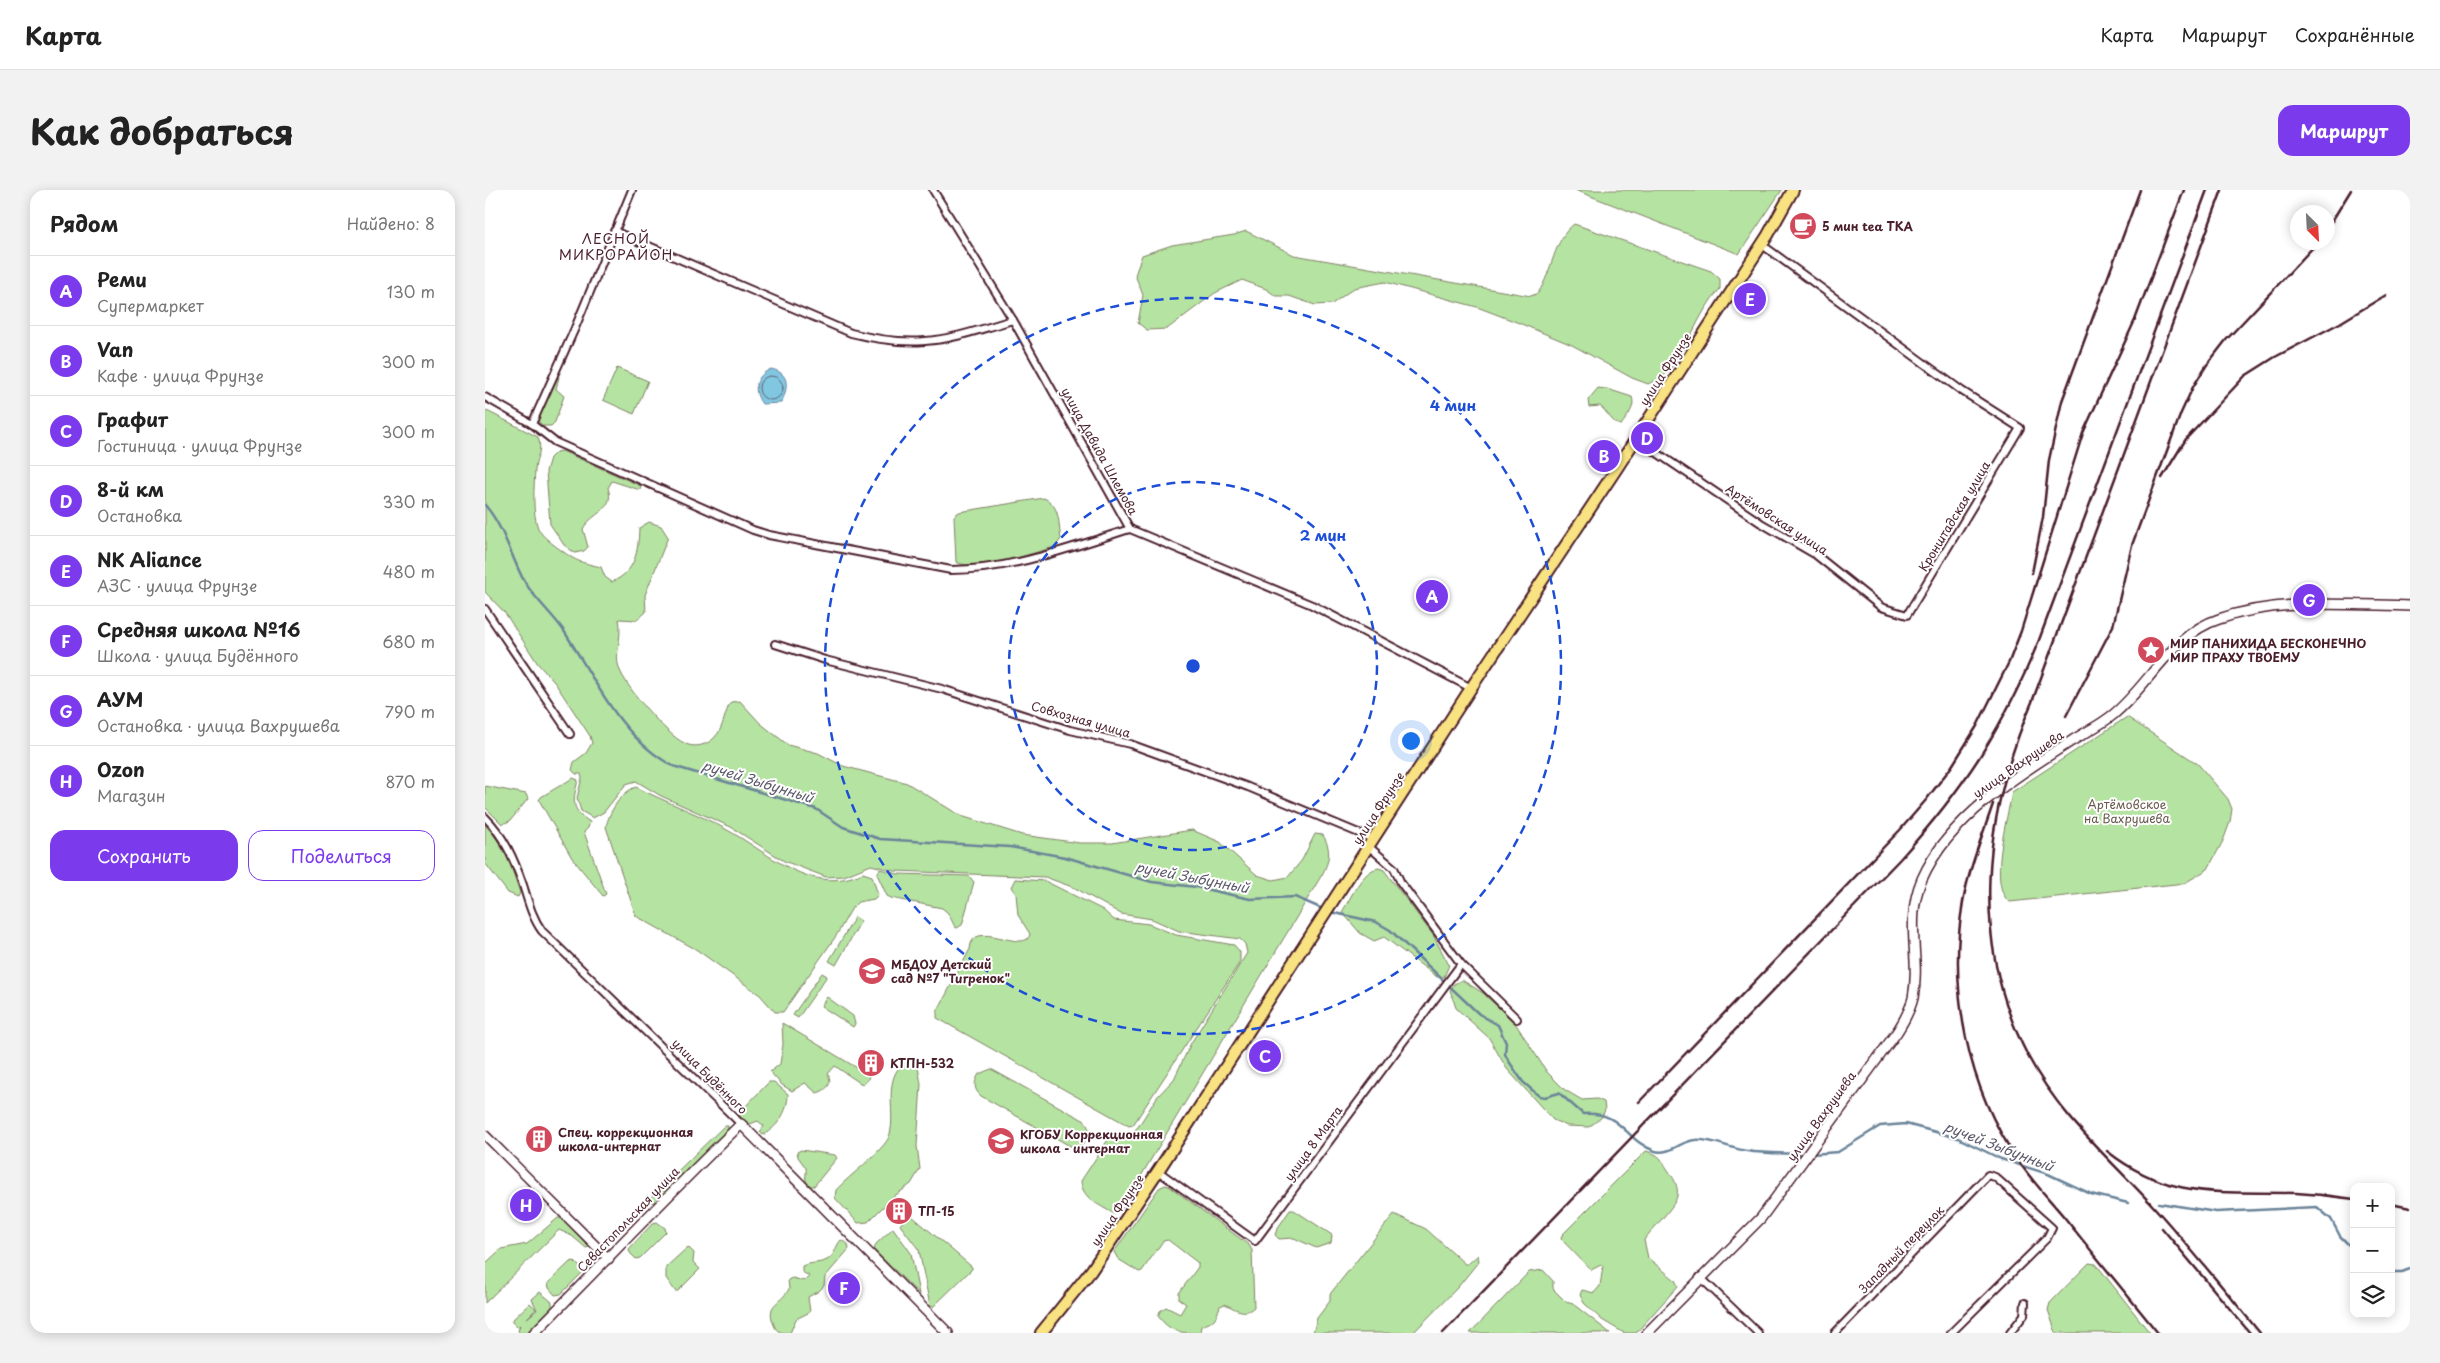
<!DOCTYPE html>
<html lang="ru">
<head>
<meta charset="utf-8">
<style>
  :root { --surface:#fff; --page:#f2f2f2; --text:#222; --muted:#767676; --line:#e0e0e0; --accent:#7c3aed }
  body { margin:0; font-family:"Playpen Sans",sans-serif; background:var(--page); color:var(--text) }
  .controls { position:absolute; right:15px; bottom:15px; display:grid; overflow:hidden; border-radius:10px; box-shadow:0 2px 12px #0003 }
  .controls button { width:45px; height:45px; display:grid; place-items:center; padding:0; border:0; border-bottom:1px solid var(--line); background:var(--surface); color:var(--text); font:25px sans-serif }
  .compass { position:absolute; left:1805px; top:15px; width:45px; height:45px; border-radius:50%; background:var(--surface); box-shadow:0 2px 12px #0003; rotate:156deg }
  .you { position:absolute; left:925px; top:550px; width:18px; height:18px; margin:-12px; border:4px solid #fff; border-radius:50%; background:#1a73e8; box-shadow:0 0 0 8px #1a73e833 }
  .badge { display:grid; place-items:center; width:32px; height:32px; border-radius:50%; background:var(--accent); color:#fff; font-size:16px; font-weight:700 }
  .pin { position:absolute; translate:-50% -50%; border:2px solid #fff; box-shadow:0 1px 5px #0006 }
  .list { margin:0; padding:0; list-style:none }
  h2 { display:flex; justify-content:space-between; align-items:center; height:65px; margin:0; padding:0 20px; font-size:21px }
  h2 small { font-size:16px; font-weight:400; color:var(--muted) }
  .list li { display:grid; grid-template-columns:32px 1fr auto; gap:15px; align-items:center; box-sizing:border-box; height:70px; padding:0 20px; border-top:1px solid var(--line) }
  .list b { display:block; font-size:19px; white-space:nowrap }
  .list p { margin:0; font-size:16px; white-space:nowrap; color:var(--muted) }
  .list em { font-size:16px; font-style:normal; color:var(--muted) }
  .actions { display:flex; gap:10px; padding:15px 20px }
  .actions a { flex:1; padding:11px 0; border:1px solid var(--accent); border-radius:15px; text-align:center; font-size:18px; color:var(--accent) }
  .actions .main { background:var(--accent); color:#fff }
  .icon { flex:none; width:28px; height:28px; fill:none; stroke:currentColor; stroke-width:2; stroke-linecap:round; stroke-linejoin:round }
  .map { position:relative; flex:none; width:1925px; height:1143px; overflow:hidden; border-radius:15px }
  header { display:flex; align-items:center; gap:30px; box-sizing:border-box; height:70px; padding:0 25px; background:var(--surface); border-bottom:1px solid var(--line) }
  header strong { font-size:24px }
  nav { display:flex; gap:28px; margin-inline-start:auto; font-size:18px }
  .intro { display:flex; align-items:center; justify-content:space-between; box-sizing:border-box; height:120px; padding:0 30px }
  h1 { margin:0; font-size:35px }
  .button { padding:12px 22px; border-radius:15px; background:var(--accent); color:#fff; font-size:18px; font-weight:700 }
  main { display:flex; gap:30px; padding:0 30px }
  aside { flex:1; background:var(--surface); border-radius:15px; box-shadow:0 2px 12px #0003 }
  .map>svg:first-child { display:block }
  .green { fill:#b5e3a1; stroke:#808166 }
  .water { fill:#81c7e2; stroke:#6b8499 }
  .lines { fill:none; stroke-linecap:round; stroke-linejoin:round }
  .shore { stroke:#606274; stroke-width:1 }
  .stream { stroke:#6b8499; stroke-width:2.5 }
  .minor-casing { stroke:#4a1f2b; stroke-width:10 }
  .tertiary-casing { stroke:#4a1f2b; stroke-width:11 }
  .secondary-casing { stroke:#4a1f2b; stroke-width:12 }
  .primary-casing { stroke:#4a1f2b; stroke-width:14 }
  .minor { stroke:#fff; stroke-width:6 }
  .tertiary { stroke:#fff; stroke-width:8 }
  .secondary { stroke:#fff; stroke-width:9 }
  .primary { stroke:#f8e281; stroke-width:10 }
  .rail { stroke:#4a1f2b; stroke-width:2.5 }
  .ring { fill:none; stroke:#1d4ed8; stroke-width:2.5; stroke-dasharray:9 6 }
  .labels { text-anchor:middle; dominant-baseline:central; stroke-width:4; stroke-linejoin:round; paint-order:stroke }
  .poi-label { font-size:12px; font-weight:bold; fill:#4a1f2b; stroke:#fff; text-anchor:start }
  .street-label { font-size:12px; fill:#4a1f2b; stroke:#fff }
  .park-label { font-size:12px; fill:#6a5a4e; stroke:#fff }
  .neighbourhood-label { font-size:14px; letter-spacing:1px; fill:#4a1f2b; stroke:#fff }
  .water-label { font-size:14px; font-style:italic; fill:#5d5a6b; stroke:#fff }
  .centre { fill:#1d4ed8; stroke:#fff; stroke-width:2.5 }
  .ring-label { font-size:15px; text-anchor:middle; font-weight:bold; fill:#1d4ed8; stroke:#fff; stroke-width:4; stroke-linejoin:round; paint-order:stroke }
</style>
</head>
<body>
<header>
<strong>Карта</strong>
<nav><a>Карта</a><a>Маршрут</a><a>Сохранённые</a></nav>
</header>
<div class="intro"><h1>Как добраться</h1><a class="button">Маршрут</a></div>
<main>
<aside>
<h2>Рядом<small>Найдено: 8</small></h2>
<ul class="list">
<li><span class="badge">A</span><div><b>Реми</b><p>Супермаркет</p></div><em>130 m</em></li>
<li><span class="badge">B</span><div><b>Van</b><p>Кафе · улица Фрунзе</p></div><em>300 m</em></li>
<li><span class="badge">C</span><div><b>Графит</b><p>Гостиница · улица Фрунзе</p></div><em>300 m</em></li>
<li><span class="badge">D</span><div><b>8-й км</b><p>Остановка</p></div><em>330 m</em></li>
<li><span class="badge">E</span><div><b>NK Aliance</b><p>АЗС · улица Фрунзе</p></div><em>480 m</em></li>
<li><span class="badge">F</span><div><b>Средняя школа №16</b><p>Школа · улица Будённого</p></div><em>680 m</em></li>
<li><span class="badge">G</span><div><b>АУМ</b><p>Остановка · улица Вахрушева</p></div><em>790 m</em></li>
<li><span class="badge">H</span><div><b>Ozon</b><p>Магазин</p></div><em>870 m</em></li>
</ul>
<div class="actions"><a class="main">Сохранить</a><a>Поделиться</a></div>
</aside>
<div class="map">
<svg width="1925" height="1143" viewBox="0 0 1925 1143">
  <rect width="100%" height="100%" fill="#fff"/>
  <filter id="ink" filterUnits="userSpaceOnUse"><feTurbulence type="fractalNoise" baseFrequency=".02" numOctaves="2"/><feDisplacementMap in="SourceGraphic" scale="10" xChannelSelector="R" yChannelSelector="G"/><feConvolveMatrix kernelMatrix="1 2 1 2 8 2 1 2 1" color-interpolation-filters="sRGB"/></filter>
  <g filter="url(#ink)">
    <g class="green">
      <polygon points="1090,0 1297,0 1254,64"/>
      <path d="M1089,34L1226,81L1235,89V99C1212,123 1204,160 1180,185C1176,189 1168,191 1163,194L1147,188L1087,155L1034,133L992,117L900,92L869,98L847,114L830,115L804,106H791L781,99L757,90L730,103L682,139L662,140L653,133L658,105L650,85L657,65L687,55L749,45L761,41L809,65L1046,106L1053,103C1068,81 1068,50 1089,34Z"/>
      <polygon points="132,178 163,191 149,224 118,210"/>
      <polygon points="74,187 71,199 79,206 70,232 66,236 58,236 52,230 70,188"/>
      <path d="M1113,198L1122,199L1147,207C1151,217 1142,227 1136,235C1128,235 1122,221 1115,216L1104,217L1103,210Z"/>
      <path d="M0,220L53,247C58,262 51,266 50,280C49,297 47,322 53,338C56,345 63,350 69,355C90,370 89,371 116,377L120,387L127,392C151,381 153,362 154,338L164,332L176,336L183,347L160,405L161,422L152,430L134,429C138,446 129,463 134,478C141,498 181,544 199,553C209,559 223,555 230,547C239,538 239,522 246,512L255,511L275,533L303,555L333,563L358,576L422,593L476,626L537,645L595,653H627L707,640L735,652L772,685L788,690L803,687L817,670L830,644L838,645C846,659 845,669 838,683L635,1021L629,1024C615,1015 597,1009 596,991L626,945L635,942L646,943L653,937L672,907L689,889L706,853L762,763L760,754L755,749L694,741L667,729L636,724L590,698L560,687L410,681L386,675L359,686L341,687L299,671L246,637L176,606L151,591L141,594L119,622L108,628L96,621L92,608L97,588L96,584H91L87,580L89,572L101,563L107,553L105,546L70,493L53,474L20,423L0,402Z"/>
      <path d="M77,261L156,296L155,300L127,291L123,298C131,320 106,323 98,339L103,357L99,361L90,363L79,355L65,334L61,281L65,268L71,262Z"/>
      <path d="M559,308C576,316 573,333 576,349L570,357C546,363 493,383 471,372L469,326L474,322Z"/>
      <path d="M1642,527L1713,574L1743,609L1747,619L1745,632L1738,651L1723,679L1700,693L1525,712C1502,698 1523,626 1527,602Z"/>
      <path d="M88,588L93,590C88,611 85,619 105,632L103,638L99,642L121,704L118,706L87,668L54,610L56,607Z"/>
      <polygon points="0,596 41,604 43,609 25,631 17,634 0,617"/>
      <path d="M151,597C182,613 215,624 244,641C287,665 326,706 378,683L387,686L393,705L389,709L373,712L367,718L351,746L298,822H290L275,805L212,760L151,726L121,637C124,622 136,602 151,597Z"/>
      <path d="M0,635C18,652 28,680 35,703L33,707L23,703L0,673Z"/>
      <path d="M894,678L899,680L948,745L964,775L959,787H952L899,747L889,751L875,743L857,722C866,708 877,680 894,678Z"/>
      <polygon points="395,679 413,684 484,686 489,692 477,735 472,738 470,737 463,723 457,718 406,708 402,706 392,684"/>
      <path d="M530,689L560,691L618,720L629,730L664,734L691,745L749,755L755,762V772L648,935L644,936L452,828V822L485,759C487,726 541,766 545,744L533,725L531,704L526,697Z"/>
      <polygon points="370,727 376,731 351,775 344,771"/>
      <polygon points="337,783 342,786 313,828 308,825"/>
      <polygon points="977,790 998,803 1030,833 1062,882 1080,900 1097,910 1112,909 1119,912 1120,920 1117,927 1104,937 1082,936 1068,930 1022,879 1004,848 971,818 965,800 969,794"/>
      <polygon points="342,807 368,826 370,834 368,837 336,816"/>
      <path d="M297,833L384,885L383,890L379,894L375,893L350,876L343,884C348,894 342,900 332,903L320,893L307,901L297,895L285,882L295,874L298,854Z"/>
      <path d="M422,870L429,872L433,877L436,894L432,956L435,979L426,994L408,1007L383,1032L373,1033L350,1008L351,1000C364,986 394,964 403,949C414,927 394,889 422,870Z"/>
      <path d="M506,879L600,931L606,943C600,953 597,957 585,956L496,906C488,899 489,892 494,884Z"/>
      <path d="M284,892H289L303,904C303,921 293,937 278,945L275,942L279,936L273,931L265,934L255,927L254,923Z"/>
      <polygon points="239,936 243,936 243,940 170,1012 165,1012 165,1008"/>
      <path d="M316,960L350,965L352,968L329,996H324C318,988 322,986 321,978L313,967L312,962Z"/>
      <path d="M1161,961C1176,965 1175,968 1183,980C1188,987 1194,996 1192,1006C1190,1017 1167,1039 1159,1050L1163,1068L1190,1090L1193,1096L1151,1143H1139L1117,1130L1099,1113L1095,1105L1097,1100L1109,1103L1115,1096L1118,1076L1116,1075L1106,1080L1076,1049L1077,1045Z"/>
      <path d="M680,995L684,996L764,1055L767,1060L769,1117C760,1126 750,1119 740,1114L735,1116C731,1129 729,1132 716,1136L715,1143C696,1143 686,1143 673,1126L675,1121L681,1117L695,1124L701,1114L694,1109V1103L713,1077V1073L683,1050L678,1051L657,1081L654,1082L633,1069L629,1062L674,998Z"/>
      <polygon points="805,1020 809,1020 847,1045 846,1053 831,1058 809,1048 794,1049 790,1045 792,1039"/>
      <polygon points="909,1024 941,1039 980,1074 983,1074 993,1065 994,1071 973,1097 928,1143 828,1143 832,1128 845,1111 845,1104"/>
      <polygon points="422,1026 427,1026 487,1077 487,1079 448,1117 445,1116 434,1060 415,1035"/>
      <polygon points="73,1028 78,1028 104,1057 101,1058 87,1046 74,1040 0,1113 0,1074 16,1059 42,1054"/>
      <polygon points="172,1032 180,1038 181,1042 155,1068 151,1069 145,1063 144,1059 168,1033"/>
      <polygon points="408,1038 426,1063 434,1104 389,1060 391,1054"/>
      <path d="M356,1050L363,1054L364,1059L340,1087L339,1096L334,1101L323,1107L325,1122L311,1129L305,1143C297,1143 292,1143 289,1135C280,1113 295,1115 304,1099L303,1090L307,1088L320,1091L324,1086L317,1082V1076C326,1072 334,1074 342,1070C351,1065 350,1056 356,1050Z"/>
      <polygon points="203,1057 209,1063 208,1072 215,1079 193,1101 190,1101 181,1088 181,1077"/>
      <polygon points="89,1071 96,1078 97,1083 76,1104 70,1105 64,1098 63,1093 85,1072"/>
      <polygon points="1604,1073 1611,1074 1665,1143 1571,1143 1563,1120 1565,1113"/>
      <polygon points="1058,1080 1068,1091 1068,1099 1081,1112 1088,1114 1125,1143 985,1143 1044,1082"/>
      <polygon points="55,1102 67,1112 67,1117 41,1143 35,1143 33,1141 35,1135 32,1137 26,1131 45,1113 51,1119 41,1129 52,1120 47,1109"/>
    </g>
    <path class="water" d="M286,179C306,183 303,199 296,213L277,214C267,200 270,186 286,179Z"/>
    <g class="lines">
      <circle class="shore" cx="286" cy="198" r="12"/>
      <g class="stream">
        <path d="M0,315C18,336 25,363 37,387C47,407 66,422 79,441C110,489 135,548 188,576L331,619L358,637L395,649L525,657L580,667L667,692L711,697L765,709L810,707L840,720"/>
        <path d="M845,722L891,732L905,740L994,824L1013,835L1021,853L1020,864L1023,870L1038,892L1054,906L1060,907L1074,903L1098,924C1137,920 1140,951 1170,961C1185,965 1196,951 1210,950C1224,948 1247,959 1262,961C1281,964 1300,963 1319,964"/>
        <polyline points="1327,964 1353,962 1395,936 1421,934 1473,948 1516,969 1563,984 1606,1004 1643,1013"/>
        <polyline points="1674,1013 1731,1022 1832,1017 1846,1029 1855,1046 1869,1060"/>
        <polyline points="1906,1082 1917,1082 1925,1079"/>
      </g>
      <g class="minor-casing">
        <g id="minor">
          <path d="M147,0L90,138L47,234L70,252L268,340L284,345L466,380C527,380 587,357 645,339"/>
          <polyline points="448,0 528,130 645,339 827,415 986,498"/>
          <path d="M129,41L366,143C390,149 416,153 440,151C470,149 499,138 528,130"/>
          <polyline points="0,207 47,234"/>
          <polyline points="1150,248 1276,333 1331,365 1396,417 1422,425 1535,238 1477,201 1276,54"/>
          <polyline points="0,419 85,544"/>
          <polyline points="290,454 340,470 457,499 585,540 645,554 763,597 888,649"/>
          <path d="M0,627C19,646 29,669 38,695C43,711 47,727 57,741L256,934"/>
          <polyline points="883,656 909,678 916,693 976,774 1032,829"/>
          <polyline points="673,981 770,1051 976,774"/>
          <polyline points="1215,1087 1273,1143"/>
          <polyline points="1350,1143 1503,985 1510,987 1567,1038 1562,1048 1466,1143"/>
          <polyline points="1525,1143 1539,1125 1540,1113"/>
        </g>
      </g>
      <g class="tertiary-casing">
        <polyline id="tertiary" points="0,945 124,1069"/>
      </g>
      <g class="secondary-casing">
        <g id="secondary">
          <path d="M49,1143C118,1074 185,1002 256,934L463,1143"/>
          <path d="M1162,1143L1276,1028L1412,842C1419,831 1425,821 1428,808C1436,767 1419,731 1437,689C1464,628 1531,586 1585,552C1599,543 1616,535 1629,524C1665,494 1687,444 1734,429C1794,408 1863,415 1925,416"/>
        </g>
      </g>
      <g class="primary-casing">
        <polyline id="primary" points="556,1143 606,1081 673,981 986,498 1132,278 1283,45 1308,0"/>
      </g>
      <use href="#minor" class="minor"/>
      <use href="#tertiary" class="tertiary"/>
      <use href="#secondary" class="secondary"/>
      <use href="#primary" class="primary"/>
      <g class="rail">
        <path d="M1737,0L1547,512C1498,626 1484,752 1543,866C1573,924 1624,968 1668,1016C1705,1057 1740,1100 1775,1143"/>
        <polyline points="1842,39 1866,0"/>
        <polyline points="1677,288 1701,249 1760,186 1790,167 1855,133 1901,105"/>
        <polyline points="1547,383 1558,327 1564,270 1577,211 1655,0"/>
        <polyline points="1581,526 1628,436 1647,355 1696,223 1708,197 1721,176 1741,150 1833,52"/>
        <path d="M1508,614C1497,647 1484,678 1478,712C1463,800 1482,898 1534,972C1548,992 1565,1010 1580,1028C1611,1067 1642,1105 1673,1143"/>
        <polyline points="1154,912 1415,640 1441,610 1467,576 1492,536 1524,472 1536,441 1598,243 1650,130 1699,0"/>
        <path d="M1622,961C1685,1011 1737,1001 1811,1003C1831,1004 1850,1006 1869,1009"/>
        <polyline points="1906,1014 1925,1018"/>
        <polyline points="1677,1038 1765,1143"/>
        <path d="M958,1143L1415,669C1479,598 1518,539 1554,450L1722,0"/>
      </g>
    </g>
  </g>
  <g class="ring">
    <circle cx="708" cy="476" r="184"/>
    <circle cx="708" cy="476" r="368"/>
  </g>
  <defs>
    <g id="cafe-disc" transform="scale(1.4375)"><circle r="9.5" fill="#d1495b" stroke="#fff"/><path d="M-5.5-4.5H6V0H3Q3 3.5 0 3.5H-2.5Q-5.5 3.5-5.5 0ZM3-3.2v2h1.7v-2ZM-6 4.5H4V6H-6Z" fill="#fff"/></g>
    <g id="sight-disc" transform="scale(1.4375)"><circle r="9.5" fill="#d1495b" stroke="#fff"/><path d="M0-6L1.8-2.2L6-1.7L2.9 1.2L3.7 5.4L0 3.3L-3.7 5.4L-2.9 1.2L-6-1.7L-1.8-2.2Z" fill="#fff"/></g>
    <g id="school-disc" transform="scale(1.4375)"><circle r="9.5" fill="#d1495b" stroke="#fff"/><path d="M0-5L7-2L0 1L-7-2ZM-4 1L0 2.5L4 1V4Q0 6-4 4Z" fill="#fff"/></g>
    <g id="building-disc" transform="scale(1.4375)"><circle r="9.5" fill="#d1495b" stroke="#fff"/><path d="M-4-6H4V6H1V3H-1V6H-4ZM-2.5-4.3h1.7v1.8h-1.7ZM.8-4.3h1.7v1.8H.8ZM-2.5-1h1.7V.8h-1.7ZM.8-1h1.7V.8H.8Z" fill="#fff"/></g>
  </defs>
  <g fill-rule="evenodd">
    <use href="#cafe-disc" x="1318" y="36"/>
    <use href="#sight-disc" x="1666" y="460"/>
    <use href="#school-disc" x="387" y="781"/>
    <use href="#building-disc" x="386" y="873"/>
    <use href="#building-disc" x="54" y="949"/>
    <use href="#school-disc" x="516" y="951"/>
    <use href="#building-disc" x="414" y="1021"/>
  </g>
  <g class="labels">
    <g class="poi-label">
      <text x="1337" y="36">5 мин tea TKA</text>
      <text x="1685" y="453">МИР ПАНИХИДА БЕСКОНЕЧНО<tspan x="1685" dy="14">МИР ПРАХУ ТВОЕМУ</tspan></text>
      <text x="406" y="774">МБДОУ Детский<tspan x="406" dy="14">сад №7 "Тигренок"</tspan></text>
      <text x="405" y="873">КТПН-532</text>
      <text x="73" y="942">Спец. коррекционная<tspan x="73" dy="14">школа-интернат</tspan></text>
      <text x="535" y="944">КГОБУ Коррекционная<tspan x="535" dy="14">школа - интернат</tspan></text>
      <text x="433" y="1021">ТП-15</text>
    </g>
    <g class="street-label">
      <text transform="translate(1180 179) rotate(-57)">улица Фрунзе</text>
      <text transform="translate(615 261) rotate(61)">улица Давида Шлемова</text>
      <text transform="translate(1469 326) rotate(-59)">Кронштадская улица</text>
      <text transform="translate(1292 329) rotate(33)">Артёмовская улица</text>
      <text transform="translate(596 529) rotate(16)">Совхозная улица</text>
      <text transform="translate(1533 574) rotate(-35)">улица Вахрушева</text>
      <text transform="translate(893 618) rotate(-57)">улица Фрунзе</text>
      <text transform="translate(225 886) rotate(45)">улица Будённого</text>
      <text transform="translate(1336 926) rotate(-54)">улица Вахрушева</text>
      <text transform="translate(828 953) rotate(-54)">улица 8 Марта</text>
      <text transform="translate(632 1020) rotate(-56)">улица Фрунзе</text>
      <text transform="translate(143 1029) rotate(-46)">Севастопольская улица</text>
      <text transform="translate(1416 1059) rotate(-46)">Западный переулок</text>
    </g>
    <g class="park-label">
      <text x="1642" y="614">Артёмовское<tspan x="1642" dy="14">на Вахрушева</tspan></text>
    </g>
    <g class="neighbourhood-label">
      <text x="131" y="48">ЛЕСНОЙ<tspan x="131" dy="16">МИКРОРАЙОН</tspan></text>
    </g>
    <g class="water-label">
      <text transform="translate(273 591) rotate(17)">ручей Зыбунный</text>
      <text transform="translate(707 687) rotate(11)">ручей Зыбунный</text>
      <text transform="translate(1514 956) rotate(21)">ручей Зыбунный</text>
    </g>
  </g>
  <circle cx="708" cy="476" r="8" class="centre"/>
  <g class="ring-label">
    <text x="968" y="221">4 мин</text>
    <text x="838" y="351">2 мин</text>
  </g>
</svg>
<div class="controls">
<button>+</button>
<button>−</button>
<button><svg class="icon" aria-label="layers" viewBox="0 0 24 24"><path d="M12 4l9 5-9 5-9-5zM3 14l9 5 9-5"/></svg></button>
</div>
<svg class="compass" viewBox="-18 -18 36 36"><path d="M0-13l5 13h-10z" fill="#e53935"/><path d="M0 13l5-13h-10z" fill="#767676"/></svg>
<div class="you"></div>
<div class="pin badge" style="left:947px;top:406px">A</div>
<div class="pin badge" style="left:1119px;top:266px">B</div>
<div class="pin badge" style="left:780px;top:866px">C</div>
<div class="pin badge" style="left:1162px;top:248px">D</div>
<div class="pin badge" style="left:1265px;top:109px">E</div>
<div class="pin badge" style="left:359px;top:1098px">F</div>
<div class="pin badge" style="left:1824px;top:410px">G</div>
<div class="pin badge" style="left:41px;top:1015px">H</div>
</div>
</main>
</body>
</html>
